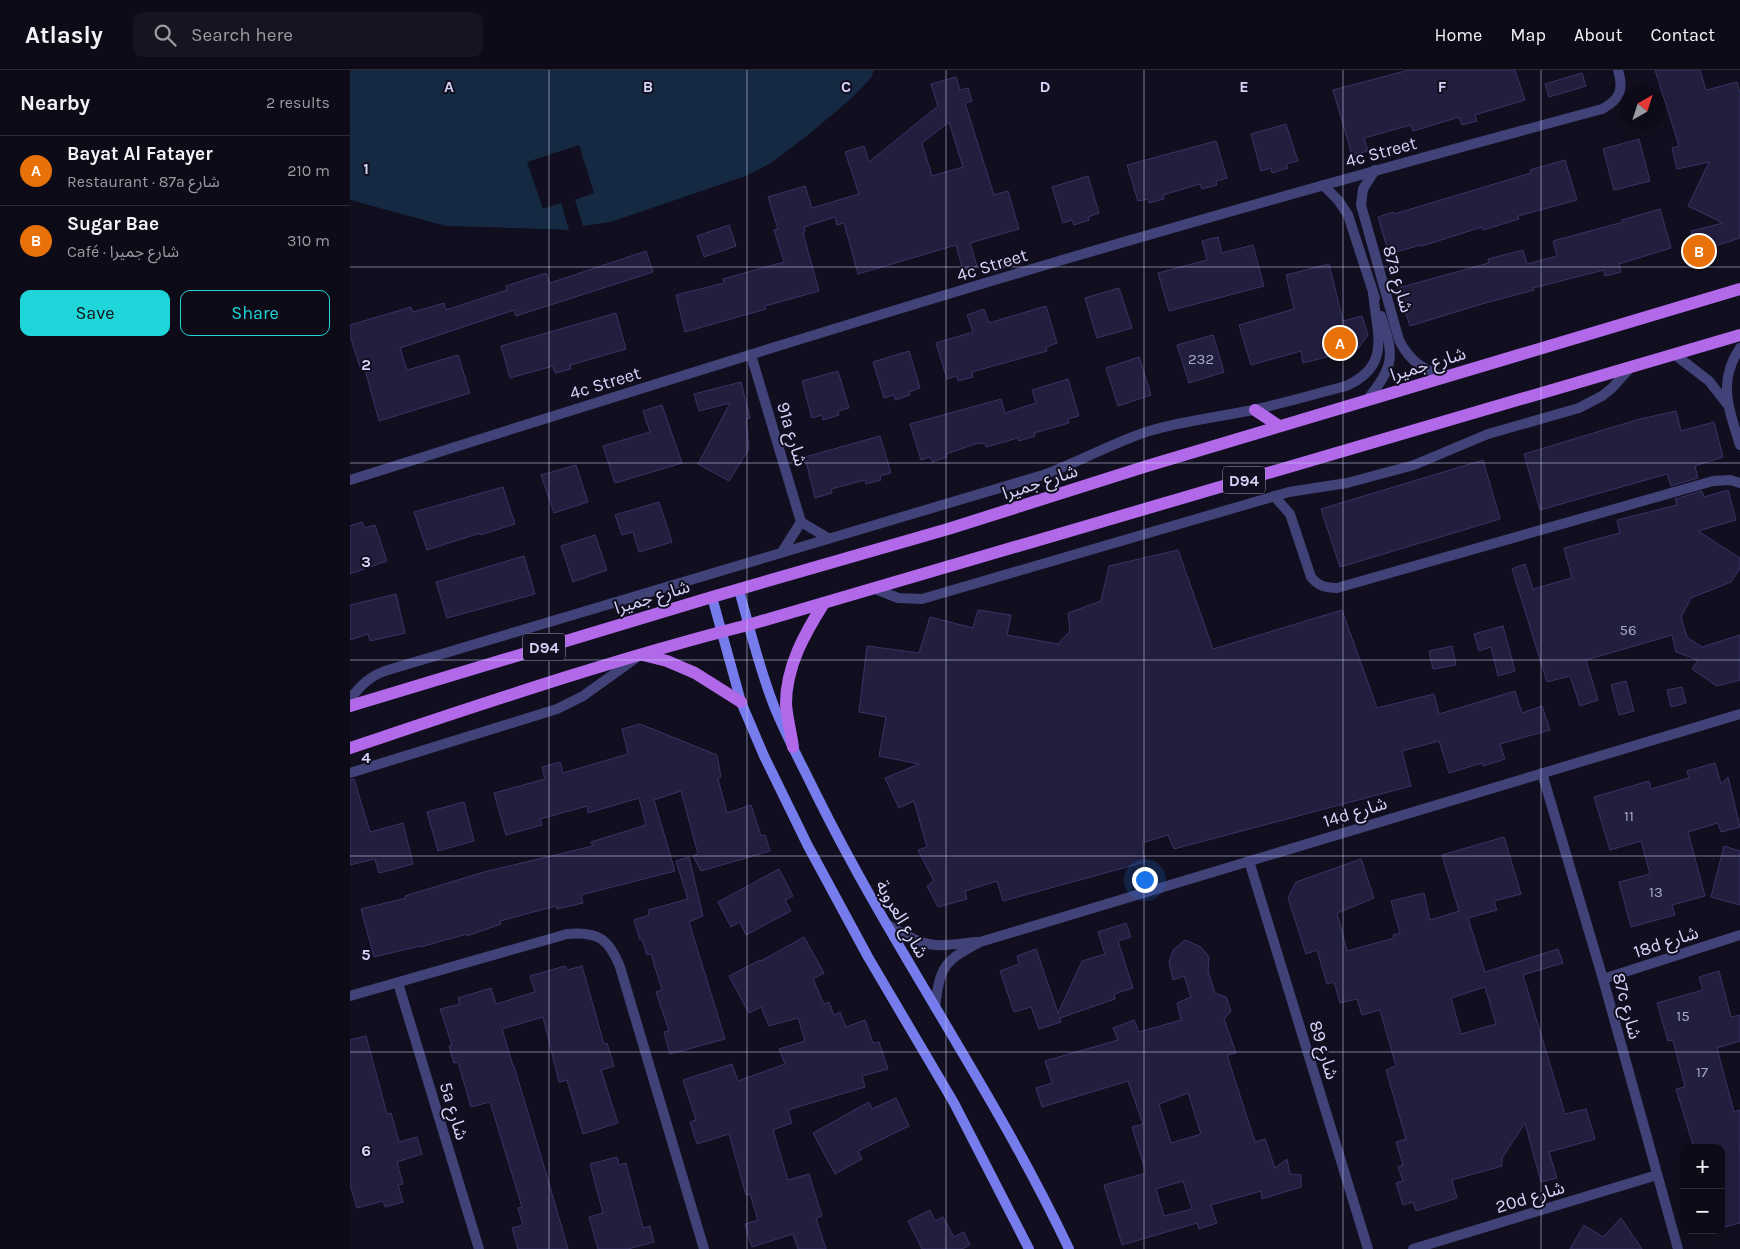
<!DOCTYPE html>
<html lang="en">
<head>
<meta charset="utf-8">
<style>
  :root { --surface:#0d0b17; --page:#161420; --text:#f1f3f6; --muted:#9a9ba1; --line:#2d2b36; --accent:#1ed5da }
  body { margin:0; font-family:Karla,"Noto Sans Arabic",sans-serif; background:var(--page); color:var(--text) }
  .controls { position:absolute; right:15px; bottom:15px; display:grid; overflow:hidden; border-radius:10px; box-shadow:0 5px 20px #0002 }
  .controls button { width:45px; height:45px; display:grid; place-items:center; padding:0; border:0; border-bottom:1px solid var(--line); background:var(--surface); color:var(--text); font:25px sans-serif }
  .compass { position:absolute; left:1270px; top:15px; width:45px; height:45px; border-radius:50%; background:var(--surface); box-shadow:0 5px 20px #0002; rotate:39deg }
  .you { position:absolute; left:794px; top:809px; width:18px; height:18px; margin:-12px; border:4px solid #fff; border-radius:50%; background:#1a73e8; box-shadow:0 0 0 8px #1a73e833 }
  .badge { display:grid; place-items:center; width:32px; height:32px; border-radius:50%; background:var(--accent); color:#fff; font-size:16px; font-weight:700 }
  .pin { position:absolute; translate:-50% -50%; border:2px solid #fff; box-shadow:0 1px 5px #0006 }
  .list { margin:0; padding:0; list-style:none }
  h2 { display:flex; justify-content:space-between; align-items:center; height:65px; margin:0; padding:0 20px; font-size:21px }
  h2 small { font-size:16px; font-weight:400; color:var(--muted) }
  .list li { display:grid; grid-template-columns:32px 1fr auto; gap:15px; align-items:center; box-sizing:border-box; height:70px; padding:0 20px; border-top:1px solid var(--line) }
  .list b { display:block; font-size:19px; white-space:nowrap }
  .list p { margin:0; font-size:16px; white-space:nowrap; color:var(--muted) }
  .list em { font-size:16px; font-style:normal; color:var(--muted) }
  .actions { display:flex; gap:10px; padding:15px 20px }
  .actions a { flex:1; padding:11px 0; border:1px solid var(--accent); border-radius:10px; text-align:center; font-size:18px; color:var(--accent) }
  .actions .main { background:var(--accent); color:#111 }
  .icon { flex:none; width:28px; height:28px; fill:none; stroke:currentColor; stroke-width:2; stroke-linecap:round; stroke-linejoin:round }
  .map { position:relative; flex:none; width:1390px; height:1179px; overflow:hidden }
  header { display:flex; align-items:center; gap:30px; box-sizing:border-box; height:70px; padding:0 25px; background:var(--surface); border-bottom:1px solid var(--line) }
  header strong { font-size:24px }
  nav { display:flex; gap:28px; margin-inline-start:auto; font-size:18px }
  .search { width:350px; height:45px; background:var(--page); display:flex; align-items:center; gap:12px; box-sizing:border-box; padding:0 18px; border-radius:10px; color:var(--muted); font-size:19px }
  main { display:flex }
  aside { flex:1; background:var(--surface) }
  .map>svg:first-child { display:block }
  .water { fill:#152a42 }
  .pier { fill:#110f1f }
  .building { fill:#221e3d; stroke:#393366; fill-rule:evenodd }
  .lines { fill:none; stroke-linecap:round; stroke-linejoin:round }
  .street { stroke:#414277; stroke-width:10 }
  .secondary { stroke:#777cec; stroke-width:10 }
  .primary { stroke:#b169ea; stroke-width:12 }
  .grid { fill:none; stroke:#d5d3f9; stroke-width:1; stroke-opacity:0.55 }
  .labels { text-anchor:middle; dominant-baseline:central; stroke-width:4; stroke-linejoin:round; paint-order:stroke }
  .number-label { font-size:15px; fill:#a8a6ca }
  .shield { fill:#110f1f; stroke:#9a98b8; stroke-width:1 }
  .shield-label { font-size:16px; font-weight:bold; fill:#d5d3f9 }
  .street-label { font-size:18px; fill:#d5d3f9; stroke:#110f1f }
  .grid-label { font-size:16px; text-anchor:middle; font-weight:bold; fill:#d5d3f9; stroke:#110f1f; stroke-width:4; stroke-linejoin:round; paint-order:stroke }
</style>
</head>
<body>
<header>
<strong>Atlasly</strong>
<div class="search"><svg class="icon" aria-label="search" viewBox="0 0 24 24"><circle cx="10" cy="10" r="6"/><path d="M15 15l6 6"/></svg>Search here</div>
<nav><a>Home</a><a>Map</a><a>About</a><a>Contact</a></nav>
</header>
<main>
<aside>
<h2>Nearby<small>2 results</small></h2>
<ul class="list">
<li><span class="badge" style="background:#e8710a">A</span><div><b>Bayat Al Fatayer</b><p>Restaurant · 87a شارع</p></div><em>210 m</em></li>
<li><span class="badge" style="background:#e8710a">B</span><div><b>Sugar Bae</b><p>Café · شارع جميرا</p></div><em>310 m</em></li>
</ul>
<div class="actions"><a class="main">Save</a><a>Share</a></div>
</aside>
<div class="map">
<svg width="1390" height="1179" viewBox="0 0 1390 1179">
  <rect width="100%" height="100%" fill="#110f1f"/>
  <polygon class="water" points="0,0 524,0 521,8 501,29 457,66 421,93 396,106 261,152 219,160 95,156 0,130"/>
  <polygon class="pier" points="525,0 527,0 523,9 503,31 459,68 422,96 397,108 262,154 220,162 95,158 0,132 0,130 95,156 219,160 211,133 193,139 177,92 229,75 244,123 225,130 233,156 261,152 396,106 421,93 457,66 501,29 521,8"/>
  <g class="building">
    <polygon points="1059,0 1165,0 1175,30 1125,45 1127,51 1112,55 1109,47 1063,61 1061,55 1014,68 1018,81 1002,85 983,20"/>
    <polygon points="1305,0 1350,0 1356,20 1387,12 1390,24 1390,168 1347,182 1341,161 1373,153 1338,136 1359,92 1327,99 1322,78 1329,76"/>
    <polygon points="1232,3 1236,16 1199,27 1195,14"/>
    <path d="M606,7L610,20L618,18L622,31L615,33L644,125L658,121L669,159L620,173L627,196L613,200L606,175L508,204L494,153L487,155L485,147L454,157L455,162L453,163L469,221L415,236L416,239L335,262L326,225L374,213L373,209L434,192L424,160L428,159L418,127L455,116L462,138L509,124L495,82L514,76L519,92L588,36L581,14ZM599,52L613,97L582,106L572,73Z"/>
    <polygon points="936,54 948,91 936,94 938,98 922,103 921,98 911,101 901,64"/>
    <polygon points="1289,69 1300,111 1264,120 1253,79"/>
    <polygon points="866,71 877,108 866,111 867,115 852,119 850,114 813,125 814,129 799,133 798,129 788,131 777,95"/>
    <polygon points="1215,90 1227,130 1168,146 1169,149 1133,160 1132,157 1072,176 1071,175 1039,184 1028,147 1043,142 1044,144 1181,103 1180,100"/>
    <polygon points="738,106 749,143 738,147 739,150 724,155 722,150 713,153 702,117"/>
    <polygon points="1310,139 1321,178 1269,194 1271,202 1255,206 1254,200 1183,218 1184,220 1132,234 1060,256 1048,218 1139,193 1138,189 1173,180 1177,194 1207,186 1203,171 1273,152 1272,150"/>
    <polygon points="379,155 386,176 354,187 347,166"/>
    <polygon points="868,167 872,183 903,175 914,216 819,241 808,203 857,190 852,171"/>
    <polygon points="296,181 303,202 166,246 164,240 50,278 57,300 108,285 120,323 29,351 14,296 10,297 0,266 0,255 61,237 63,242 94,233 96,240 157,220 156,216 196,203 200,213"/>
    <polygon points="979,194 993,251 1012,246 1018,265 1008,279 953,293 951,281 901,295 889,255 944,239 936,205"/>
    <polygon points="769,218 782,258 747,268 735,228"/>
    <polygon points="696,236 707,273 696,277 697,281 622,302 623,307 608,311 607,306 597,309 586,273 623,262 617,245 634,239 639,253"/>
    <polygon points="266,243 276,279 220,295 221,299 205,303 203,296 160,308 151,276"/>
    <polygon points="863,265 874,302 839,313 827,275"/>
    <polygon points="559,281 570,318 559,322 560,325 545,330 544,325 534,328 523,292"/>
    <polygon points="789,287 801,325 768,336 756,298"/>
    <polygon points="488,301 499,338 488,341 489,345 473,350 472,345 462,348 452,311"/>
    <polygon points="718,309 729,346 718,349 719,353 684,363 685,366 669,371 668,368 636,377 635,373 625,374 596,384 597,387 582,392 580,387 571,390 560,354 651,329 655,343 686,333 682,320"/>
    <polygon points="391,312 400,348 396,349 399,379 379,411 348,394 380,333 349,341 344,324"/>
    <polygon points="312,335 332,393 265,413 253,376 300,362 293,341"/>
    <polygon points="1326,341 1331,361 1364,352 1373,387 1345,396 1348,408 1321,416 1317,404 1190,440 1174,384 1290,349"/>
    <polygon points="530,366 541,403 530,406 531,410 516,414 515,410 481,419 482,423 465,428 455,387"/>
    <polygon points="1133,390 1150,449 990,497 971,439"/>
    <polygon points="226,395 238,432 204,443 191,405"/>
    <polygon points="153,417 165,454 130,465 130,463 77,480 64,442"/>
    <polygon points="1378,420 1386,450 1348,461 1390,488 1390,498 1381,512 1341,528 1331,547 1337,567 1352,577 1390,565 1390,610 1367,616 1342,599 1348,590 1326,582 1322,565 1236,590 1248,630 1230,636 1220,606 1197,612 1162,499 1175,494 1183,519 1222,508 1214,478 1270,463 1267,450 1327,435 1325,429 1352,421 1354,427"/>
    <polygon points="309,432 322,472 289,482 283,462 272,465 265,445"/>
    <polygon points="12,452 14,458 25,455 37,491 0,504 0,456"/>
    <polygon points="245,465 257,500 223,512 211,476"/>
    <polygon points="828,480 863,579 992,540 1027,638 1084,624 1089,644 1165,621 1172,643 1192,636 1200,660 1150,674 1155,689 1133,696 1132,693 1099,703 1089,671 1052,681 1061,716 824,779 818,765 792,773 795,792 653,831 647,811 615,821 617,829 588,837 577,816 584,811 568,780 577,777 564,731 549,738 535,708 569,694 529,686 536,647 509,642 517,576 569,583 580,547 623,558 628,540 661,545 657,565 708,574 720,561 718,543 751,531 759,496"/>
    <polygon points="174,486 185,524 97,548 86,512"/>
    <polygon points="46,524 55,563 20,571 18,564 0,570 0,535"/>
    <polygon points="1153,556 1165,601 1148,606 1141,577 1129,581 1124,564"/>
    <polygon points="1102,576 1106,595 1083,599 1079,581"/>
    <polygon points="1276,611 1284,641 1269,645 1261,615"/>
    <polygon points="1332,617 1336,633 1321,637 1317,620"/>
    <polygon points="290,654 367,685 371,707 368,709 377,743 401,735 411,766 415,765 420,781 351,801 343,786 348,784 331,721 304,730 325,801 231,825 233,833 207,839 206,836 150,851 151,854 117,866 117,864 70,877 70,876 24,887 11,839 56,828 55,826 134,802 243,776 241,772 296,755 289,728 238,743 237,736 190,749 192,755 156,765 144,723 195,709 192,697 210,692 213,703 278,684 272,659"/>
    <polygon points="1365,693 1371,714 1378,707 1390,757 1371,762 1368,753 1338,762 1355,826 1322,835 1325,845 1281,857 1269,812 1300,804 1291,771 1260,780 1244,727 1299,711 1301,719 1339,708 1337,701"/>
    <polygon points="4,709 20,762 53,753 63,794 29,803 25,789 0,795 0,710"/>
    <polygon points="114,732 124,771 88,781 77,742"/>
    <path d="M1154,767L1171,824L1144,831L1147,840L1118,848L1135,902L1208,879L1213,893L1173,905L1215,1044L1236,1039L1245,1069L1199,1082L1207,1108L1191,1112L1175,1053L1152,1088V1096L1102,1110L1107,1128L1066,1141L1063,1132L1053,1135L1046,1113L1053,1111L1048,1097L1053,1095L1046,1072L1056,1069L1036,1000L1046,996L1030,940L1012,945L1007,929L990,933L984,912L977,914L967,880L956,884L938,828L946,812L1011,789L1024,828L987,843L997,881L1044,868L1043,865L1050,863L1041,831L1074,823L1080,850L1109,841L1092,785ZM1135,917L1146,954L1111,964L1101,928Z"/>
    <polygon points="1374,776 1390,781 1390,835 1361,827"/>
    <polygon points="339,787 353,846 339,852 375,969 320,984 314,962 319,961 306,922 312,920 301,884 297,885 292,869 290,870 284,850 299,845 298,840 338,829 326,791"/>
    <polygon points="429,799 443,826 435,830 441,841 396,865 390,852 381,857 368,832"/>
    <polygon points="776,853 781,867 768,871 783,918 764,924 765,929 710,948 711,952 689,959 681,937 664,942 650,901 669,894 667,886 686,879 708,943 732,891 755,884 748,862"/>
    <polygon points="454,867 474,903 463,909 474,934 479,932 484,945 490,942 496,957 515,950 523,973 529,972 538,999 512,1006 515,1017 438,1040 442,1053 423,1060 438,1110 459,1104 472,1146 466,1148 476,1179 448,1179 443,1164 402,1177 395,1154 408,1150 400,1124 396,1125 379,1064 347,1074 340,1052 346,1050 333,1010 382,994 388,1011 435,994 429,979 455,971 448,948 419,956 411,937 399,943 379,906 410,890 411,891"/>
    <path d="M835,870L851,877L859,887L858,901L865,923L876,927L881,941L874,949L886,983L877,985L905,1072L915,1069L925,1098L937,1089L940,1104L951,1105V1117L912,1129L911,1121L861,1135L867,1153L849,1159L847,1153L772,1175L754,1115L796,1103L782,1057L793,1054L778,1011L692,1037L686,1018L702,1013L695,991L768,970L763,958L784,950L789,962L831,950L827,933L841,927L834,906L823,910L819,892L823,880ZM838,1023L851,1064L821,1073L809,1034ZM833,1111L842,1139L814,1146L806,1119Z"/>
    <polygon points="215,896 217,900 232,896 254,974 257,973 264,996 251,1000 268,1053 233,1064 217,1010 209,1012 193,947 152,959 163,996 164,996 198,1110 218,1179 168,1179 162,1158 173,1155 168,1138 172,1137 140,1032 121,1037 108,992 104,993 99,976 102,975 90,939 110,934 108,928 141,918 146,934 185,922 180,906"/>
    <polygon points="1369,901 1381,947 1390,945 1390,971 1367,978 1384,1042 1390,1040 1390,1153 1371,1158 1371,1078 1344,1078 1326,1019 1335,1017 1323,970 1318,971 1307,933 1353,920 1349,907"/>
    <polygon points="16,966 37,1044 41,1043 49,1072 67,1067 72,1084 47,1092 53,1114 48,1115 53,1132 35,1137 33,1131 7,1138 0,1114 0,970"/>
    <polygon points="546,1028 559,1056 508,1081 512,1089 485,1104 463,1063 519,1032 522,1039"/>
    <polygon points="267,1087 269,1095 276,1093 293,1158 300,1156 304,1172 278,1179 248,1179 239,1147 253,1143 240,1094"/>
    <polygon points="580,1140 585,1151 593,1147 604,1167 614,1162 620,1175 612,1179 572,1179 558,1151"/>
    <polygon points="1271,1148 1292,1179 1220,1179 1234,1155 1253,1167"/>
  </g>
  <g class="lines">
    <g class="street">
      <path d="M1025,100L1013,119L1011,135L1049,270C1060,292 1072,298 1094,307"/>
      <polyline points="973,115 988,130 998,145 1025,228"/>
      <path d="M1390,278C1367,312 1379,339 1390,375"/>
      <polyline points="1324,284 1359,311 1377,334"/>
      <polyline points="401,285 451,452 478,468"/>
      <path d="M1017,330C1044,296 1045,287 1031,246"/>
      <path d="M0,410C236,336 471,261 709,191C889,138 1070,88 1252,39C1270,30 1274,19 1268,0"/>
      <path d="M924,426L940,444L961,507C968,516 976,518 987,518L1363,411L1380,410L1390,413"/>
      <polyline points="432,482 451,452"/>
      <polyline points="523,518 548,528 572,529 939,422 997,413 1064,395 1138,364 1229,338 1252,326 1262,318 1281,297"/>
      <path d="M0,629C11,615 21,605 38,600L693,405C729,392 762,373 799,361C833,351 869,347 903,340C934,333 965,324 996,316C1043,295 1026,262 1023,222"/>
      <polyline points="0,703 207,639 233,626 286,588"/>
      <polyline points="1192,703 1253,909 1328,1179"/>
      <polyline points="899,791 1018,1179"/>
      <path d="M538,855C553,863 568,874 586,875C599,876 613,873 626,872"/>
      <polyline points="1253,909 1390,865"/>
      <polyline points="48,913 129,1179"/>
      <path d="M0,926L217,864C248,861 259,869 270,897L354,1179"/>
      <path d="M585,937C590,896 594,891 630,872L1390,644"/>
      <polyline points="1063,1179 1307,1105"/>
    </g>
    <g class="secondary">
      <path d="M389,520C400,559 409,598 424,636C436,666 452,695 466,724C543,880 645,1022 719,1179"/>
      <polyline points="362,527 391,632 414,686 458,776 518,887 604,1033 679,1179"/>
    </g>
    <g class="primary">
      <polyline points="905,340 929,356"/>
      <polyline points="293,585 317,591 345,603 391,632"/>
      <polyline points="0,636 362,527 598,459 797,396 1390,219"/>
      <path d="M443,677C441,663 437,648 436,634C436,596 455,563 474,533"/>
      <path d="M0,678C132,634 264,589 398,555L1390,265"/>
    </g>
  </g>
  <path class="grid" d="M199,0V1179M397,0V1179M596,0V1179M794,0V1179M993,0V1179M1191,0V1179M0,197H1390M0,393H1390M0,590H1390M0,786H1390M0,982H1390"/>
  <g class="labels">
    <g class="number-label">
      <text x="851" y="289">232</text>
      <text x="1278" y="560">56</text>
      <text x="1279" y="746">11</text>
      <text x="1306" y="822">13</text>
      <text x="1333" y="946">15</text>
      <text x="1352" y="1002">17</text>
    </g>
    <g class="shield">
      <rect x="873" y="396.5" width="42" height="27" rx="4"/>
      <rect x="173" y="563.5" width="42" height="27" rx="4"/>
    </g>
    <g class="shield-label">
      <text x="894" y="410">D94</text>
      <text x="194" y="577">D94</text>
    </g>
    <g class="street-label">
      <text transform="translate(1031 82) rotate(-15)">4c Street</text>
      <text transform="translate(642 195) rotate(-17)">4c Street</text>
      <text transform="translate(1048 209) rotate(74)">87a شارع</text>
      <text transform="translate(1078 294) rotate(-17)">شارع جميرا</text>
      <text transform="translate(255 313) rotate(-17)">4c Street</text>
      <text transform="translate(442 364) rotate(73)">91a شارع</text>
      <text transform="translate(690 412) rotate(-18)">شارع جميرا</text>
      <text transform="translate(302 527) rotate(-17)">شارع جميرا</text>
      <text transform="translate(1005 742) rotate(-17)">14d شارع</text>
      <text transform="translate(552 849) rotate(60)">شارع العروبة</text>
      <text transform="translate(1316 872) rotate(-18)">18d شارع</text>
      <text transform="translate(1277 936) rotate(75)">87c شارع</text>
      <text transform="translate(974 980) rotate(73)">شارع 89</text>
      <text transform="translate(104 1041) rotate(73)">5a شارع</text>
      <text transform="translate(1180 1127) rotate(-17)">20d شارع</text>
    </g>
  </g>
  <g class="grid-label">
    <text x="99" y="22">A</text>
    <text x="298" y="22">B</text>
    <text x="496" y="22">C</text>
    <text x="695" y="22">D</text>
    <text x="894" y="22">E</text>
    <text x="1092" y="22">F</text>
    <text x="16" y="104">1</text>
    <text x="16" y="300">2</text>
    <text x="16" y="497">3</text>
    <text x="16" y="693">4</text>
    <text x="16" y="890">5</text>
    <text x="16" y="1086">6</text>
  </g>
</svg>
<div class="controls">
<button>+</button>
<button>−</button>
</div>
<svg class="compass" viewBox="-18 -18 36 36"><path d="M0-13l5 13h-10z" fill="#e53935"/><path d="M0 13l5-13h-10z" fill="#9a9ba1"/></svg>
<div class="you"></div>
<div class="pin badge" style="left:990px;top:273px;background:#e8710a">A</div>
<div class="pin badge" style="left:1349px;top:181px;background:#e8710a">B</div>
</div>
</main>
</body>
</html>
